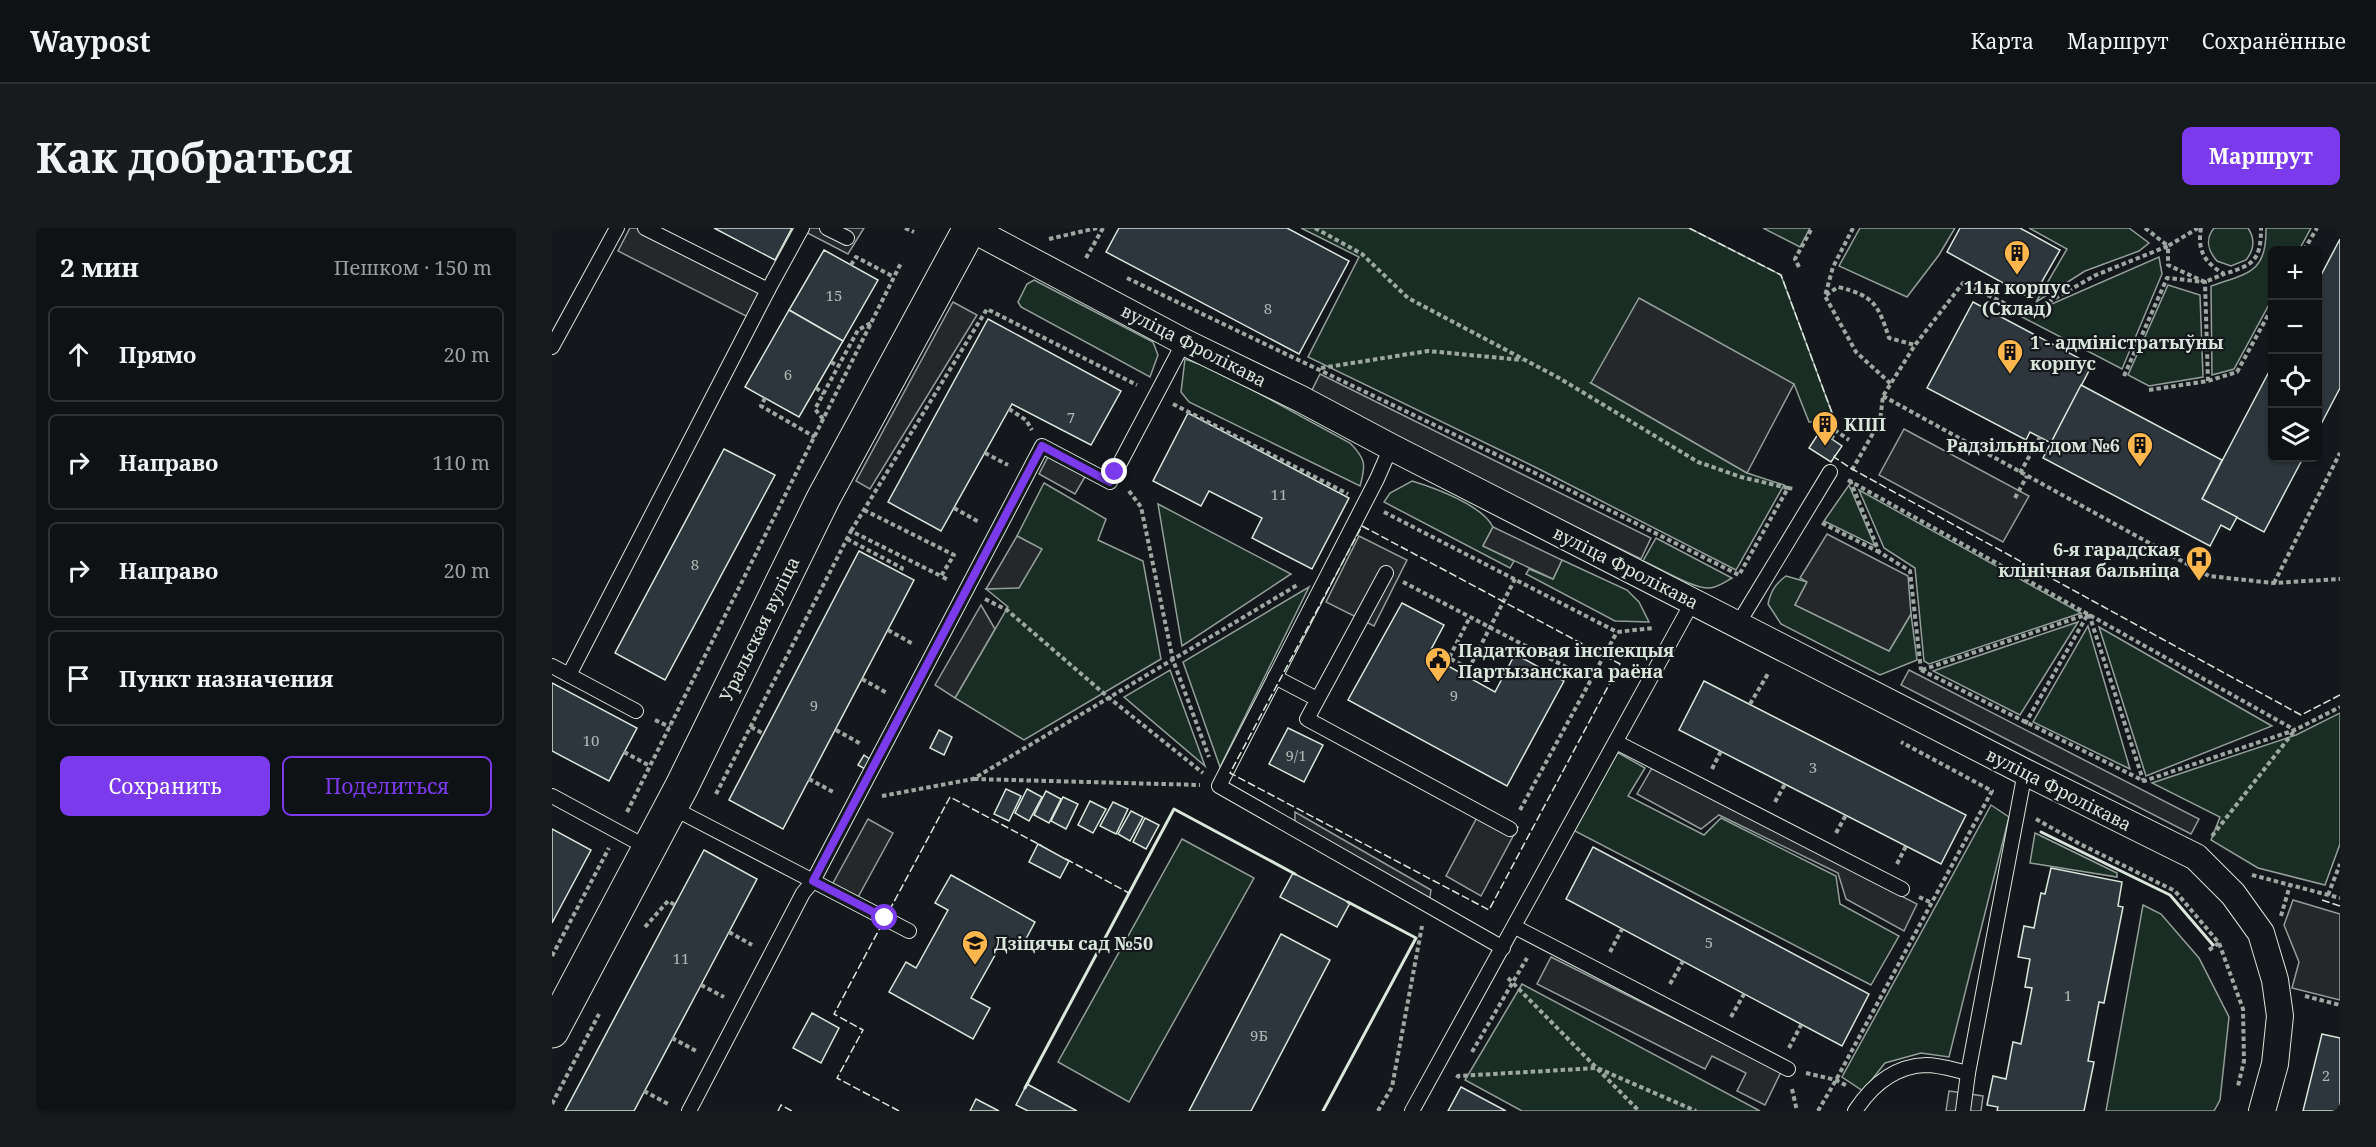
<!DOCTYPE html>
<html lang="ru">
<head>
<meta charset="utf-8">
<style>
  :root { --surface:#0f1215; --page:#181b1e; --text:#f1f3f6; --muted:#9b9ea0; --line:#2f3234; --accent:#7c3aed }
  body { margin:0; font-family:"Noto Serif",serif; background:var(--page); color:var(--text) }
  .controls { position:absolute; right:18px; top:18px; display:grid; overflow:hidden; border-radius:9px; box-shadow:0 2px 4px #0004 }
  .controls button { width:54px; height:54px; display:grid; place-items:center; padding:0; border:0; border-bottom:2px solid var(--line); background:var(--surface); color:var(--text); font:30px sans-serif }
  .stop { position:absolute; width:18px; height:18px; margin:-14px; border:4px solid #7c3aed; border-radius:50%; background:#fff }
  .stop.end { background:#7c3aed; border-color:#fff; box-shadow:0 2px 6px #0008 }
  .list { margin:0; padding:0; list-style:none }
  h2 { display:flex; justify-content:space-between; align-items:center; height:78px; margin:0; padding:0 24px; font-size:26px }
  h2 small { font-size:20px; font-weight:400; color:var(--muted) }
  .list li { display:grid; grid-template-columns:39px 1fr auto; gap:18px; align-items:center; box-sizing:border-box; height:96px; margin:0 12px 12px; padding:0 12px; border:2px solid var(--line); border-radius:9px }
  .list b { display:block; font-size:22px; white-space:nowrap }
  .list em { font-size:20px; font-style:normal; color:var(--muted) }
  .actions { display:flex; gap:12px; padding:18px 24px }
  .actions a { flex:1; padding:14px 0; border:2px solid var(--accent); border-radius:9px; text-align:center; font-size:21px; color:var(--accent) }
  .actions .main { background:var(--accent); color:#fff }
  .icon { flex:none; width:33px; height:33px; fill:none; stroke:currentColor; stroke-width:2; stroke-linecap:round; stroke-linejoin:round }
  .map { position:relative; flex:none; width:1788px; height:883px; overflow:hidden; border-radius:9px }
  header { display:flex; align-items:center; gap:36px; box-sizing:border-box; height:84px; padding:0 30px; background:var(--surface); border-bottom:2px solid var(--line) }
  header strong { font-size:28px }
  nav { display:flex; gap:33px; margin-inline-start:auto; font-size:21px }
  .intro { display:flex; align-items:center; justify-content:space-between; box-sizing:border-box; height:144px; padding:0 36px }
  h1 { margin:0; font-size:42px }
  .button { padding:15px 27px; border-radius:9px; background:var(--accent); color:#fff; font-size:21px; font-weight:700 }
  main { display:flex; gap:36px; padding:0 36px }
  aside { flex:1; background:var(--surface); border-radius:9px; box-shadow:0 2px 4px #0004 }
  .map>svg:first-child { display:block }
  .green { fill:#1a2d24; stroke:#939e99; stroke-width:1.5 }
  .parking { fill:#24282b; stroke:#939e99; stroke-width:1.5 }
  .building { fill:#2c363c; stroke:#d8e6dc; stroke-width:1.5 }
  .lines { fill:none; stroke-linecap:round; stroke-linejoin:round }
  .lane-casing { stroke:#d8e6dc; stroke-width:16 }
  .street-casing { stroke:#d8e6dc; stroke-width:28 }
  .secondary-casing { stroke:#d8e6dc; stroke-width:35 }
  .path { stroke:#9da8a2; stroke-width:4; stroke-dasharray:4.5 3; stroke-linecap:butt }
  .lane { stroke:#14181c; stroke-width:14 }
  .street { stroke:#14181c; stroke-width:26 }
  .secondary { stroke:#14181c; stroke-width:33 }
  .fence { stroke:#d8e6dc; stroke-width:1.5; stroke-dasharray:8 3; stroke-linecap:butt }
  .wall { stroke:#d8e6dc; stroke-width:3 }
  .route { stroke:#7c3aed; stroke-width:8 }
  .labels { text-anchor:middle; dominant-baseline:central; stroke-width:4.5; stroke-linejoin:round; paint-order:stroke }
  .number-label { font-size:15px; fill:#adbab4 }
  .poi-label { font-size:18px; font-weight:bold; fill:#d8e6dc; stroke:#14181c; text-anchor:start }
  .street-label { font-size:18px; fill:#d8e6dc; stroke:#14181c }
</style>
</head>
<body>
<header>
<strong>Waypost</strong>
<nav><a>Карта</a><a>Маршрут</a><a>Сохранённые</a></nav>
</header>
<div class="intro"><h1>Как добраться</h1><a class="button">Маршрут</a></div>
<main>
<aside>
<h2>2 мин<small>Пешком · 150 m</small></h2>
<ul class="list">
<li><svg class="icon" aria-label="ahead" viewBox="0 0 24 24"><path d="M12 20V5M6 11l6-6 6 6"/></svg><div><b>Прямо</b></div><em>20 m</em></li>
<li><svg class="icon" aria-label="right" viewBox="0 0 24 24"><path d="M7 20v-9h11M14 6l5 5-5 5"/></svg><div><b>Направо</b></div><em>110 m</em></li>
<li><svg class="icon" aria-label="right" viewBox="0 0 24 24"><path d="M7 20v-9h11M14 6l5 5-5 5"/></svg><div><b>Направо</b></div><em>20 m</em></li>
<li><svg class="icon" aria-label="arrive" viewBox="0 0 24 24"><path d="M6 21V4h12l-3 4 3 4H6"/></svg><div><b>Пункт назначения</b></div></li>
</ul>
<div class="actions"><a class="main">Сохранить</a><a>Поделиться</a></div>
</aside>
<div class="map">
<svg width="1788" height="883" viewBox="0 0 1788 883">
  <rect width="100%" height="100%" fill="#14181c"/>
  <g class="green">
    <polygon points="749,0 1137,0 1229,47 1283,193 1257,194 1242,156 1039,155 1195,245 1232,257 1184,342 985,240 756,129 807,29"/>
    <polygon points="1211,0 1258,0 1248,19"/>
    <polygon points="1308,0 1403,0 1387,27 1355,69 1287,38"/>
    <polygon points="1477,0 1577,0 1597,15 1587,23 1533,43 1484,74 1515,21"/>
    <path d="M1662,0H1696C1704,12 1702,22 1694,32L1679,38L1665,33C1656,23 1653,11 1662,0Z"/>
    <path d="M1714,0H1759L1747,22H1720V71L1682,141L1660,147L1659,58C1696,45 1715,45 1714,0Z"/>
    <polygon points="1607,29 1610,46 1570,141 1470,89"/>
    <polygon points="482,52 601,114 606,127 598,149 469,79 466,74 475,56"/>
    <polygon points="1616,57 1648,67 1651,149 1597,158 1576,147"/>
    <path d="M633,131L664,142L798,215C814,231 814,237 808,258L637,174L629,164Z"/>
    <path d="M860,253C883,260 930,277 941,299L931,318L962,333L958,340L832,274L838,265Z"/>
    <polygon points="492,255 554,291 546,312 591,333 609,431 472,512 403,470 456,379 434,361 467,359 489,321 465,308"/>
    <polygon points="1297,257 1323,318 1272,293"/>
    <polygon points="1307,262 1529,385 1377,436 1372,433 1363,340 1332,320"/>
    <polygon points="606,276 739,346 630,418"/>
    <path d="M1104,310L1180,350C1173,354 1167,359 1158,360C1141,361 1108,340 1091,333Z"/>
    <polygon points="1010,332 1075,362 1087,374 1097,394 1063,393 974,346 977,341 1001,351"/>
    <path d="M1234,348L1255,354L1243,377L1337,423L1359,386L1365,432L1328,447L1229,396L1216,376C1219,363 1223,356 1234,348Z"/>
    <polygon points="757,359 668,539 631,434"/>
    <polygon points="1526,394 1468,487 1381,443"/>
    <polygon points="1536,398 1578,541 1481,494"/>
    <polygon points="1547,399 1720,498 1594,548"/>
    <polygon points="618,442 653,538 572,469"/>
    <polygon points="1788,485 1788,616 1773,657 1706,640 1659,612 1668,589 1600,555 1744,507"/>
    <polygon points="1065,524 1093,540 1076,568 1152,607 1169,590 1284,648 1288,676 1347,708 1319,757 1021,602"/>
    <polygon points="1439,577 1457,589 1397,829 1369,825 1333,835 1311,863 1290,849"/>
    <polygon points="1483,605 1565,645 1565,649 1478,635"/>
    <polygon points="630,611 702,650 577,874 506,834"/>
    <polygon points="1591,677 1609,686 1647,730 1677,789 1668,872 1662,883 1554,883"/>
    <polygon points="970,756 1208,883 970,883 913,852"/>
  </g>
  <g class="parking">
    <polygon points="78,0 93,0 211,60 196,89 66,23"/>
    <polygon points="246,0 312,0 296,26"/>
    <polygon points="1087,70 1242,156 1195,245 1039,155"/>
    <polygon points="401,74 425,87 318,261 304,253"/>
    <polygon points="768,146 1099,310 1089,331 757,168"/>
    <polygon points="1352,201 1477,268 1451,314 1327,247"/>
    <polygon points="497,227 534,247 523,266 487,246"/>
    <polygon points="941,299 1010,332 1001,351 931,318"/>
    <polygon points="1275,306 1356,348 1359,386 1337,423 1243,377 1255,354 1248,350"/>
    <polygon points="465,308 490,321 467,360 434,361"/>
    <polygon points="807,308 855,332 822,398 774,374"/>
    <polygon points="429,377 443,401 403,470 383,457"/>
    <polygon points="1357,442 1647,591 1639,606 1349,457"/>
    <polygon points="1100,540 1365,676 1352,703 1294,671 1286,645 1167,587 1149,601 1085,566"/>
    <polygon points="930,580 966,599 929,668 894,648"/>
    <polygon points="743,584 879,662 877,675 743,600"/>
    <polygon points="316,591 341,605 305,671 280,657"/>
    <polygon points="1741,672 1788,686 1788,772 1740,760 1747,734 1732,697"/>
    <polygon points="999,729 1229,844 1213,877 1185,863 1194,845 1160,828 1153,841 985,756"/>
    <polygon points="1397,863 1431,868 1429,883 1394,883"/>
  </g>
  <g class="building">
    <polygon points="162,0 240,0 223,32"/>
    <polygon points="567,0 735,0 797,33 747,126 554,24"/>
    <polygon points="1408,0 1468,0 1508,22 1480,71 1395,24"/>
    <polygon points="1788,11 1788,160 1766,202 1766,53"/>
    <polygon points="272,22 326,52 291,113 237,82"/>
    <polygon points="1421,74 1540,137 1499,215 1478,204 1474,212 1375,160"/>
    <polygon points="237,82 291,113 247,189 193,159"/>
    <polygon points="436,91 569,163 539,217 460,176 389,303 336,274"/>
    <polygon points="1720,138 1720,230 1751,230 1712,304 1650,271"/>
    <polygon points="1529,157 1670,232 1650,271 1685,289 1678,302 1669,297 1658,318 1491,230"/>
    <polygon points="636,185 797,270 760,341 700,310 710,290 657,263 649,278 601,253"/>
    <polygon points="1268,203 1290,218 1279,234 1257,220"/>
    <polygon points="172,221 223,247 113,452 63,425"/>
    <polygon points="307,323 362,352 231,601 177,572"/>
    <polygon points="850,375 892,397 876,427 943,464 963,426 1012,453 955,558 796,472"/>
    <polygon points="1152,453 1414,587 1389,636 1127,502"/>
    <polygon points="0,455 85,500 57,553 0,523"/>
    <polygon points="736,500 771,517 752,554 717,536"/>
    <polygon points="387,502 400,509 392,527 378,520"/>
    <polygon points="312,527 319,532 313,541 306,537"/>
    <polygon points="454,561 469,568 457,593 442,586"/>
    <polygon points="475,561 490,569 477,593 463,585"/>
    <polygon points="494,563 509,571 497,595 482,587"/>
    <polygon points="511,569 526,576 514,601 499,593"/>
    <polygon points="538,573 554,581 541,605 526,597"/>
    <polygon points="561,574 576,581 564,606 548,598"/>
    <polygon points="579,583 591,589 578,613 566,606"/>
    <polygon points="593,590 607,597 594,621 581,614"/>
    <polygon points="0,601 39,622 0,695"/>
    <polygon points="486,616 517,633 508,650 477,634"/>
    <polygon points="1041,619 1317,766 1290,818 1014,671"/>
    <polygon points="152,622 205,651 149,757 82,883 13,883"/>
    <polygon points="1499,640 1570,654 1566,678 1571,679 1552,775 1547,774 1536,833 1542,834 1532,883 1445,883 1446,879 1435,877 1441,848 1454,851 1461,814 1469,816 1480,760 1473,759 1478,731 1466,729 1472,698 1482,700 1489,665 1493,666"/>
    <polygon points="741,645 798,675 785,699 728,669"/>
    <polygon points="399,647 483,694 468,722 451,713 419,770 438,780 421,811 337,764 354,734 364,740 396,682 383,675"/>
    <polygon points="729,706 778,732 699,883 637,883"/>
    <polygon points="260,785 287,800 269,835 241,820"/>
    <polygon points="1770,806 1788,810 1788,883 1751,883"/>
    <polygon points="475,856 525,883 476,883 464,877"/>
    <polygon points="909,859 954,883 896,883"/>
    <polygon points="424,871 447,883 418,883"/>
  </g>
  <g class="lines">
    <g class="lane-casing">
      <g id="lane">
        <polyline points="275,0 295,10"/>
        <polyline points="216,62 250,0"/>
        <polyline points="0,119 65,0"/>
        <polyline points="839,219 825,251 667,558 951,720"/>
        <polyline points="834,345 755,491 958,601"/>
        <polyline points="1186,396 1278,244"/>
        <polyline points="0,438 84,483"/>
        <polyline points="17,447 216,62 93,0"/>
        <polyline points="723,449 765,471"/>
        <polyline points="1064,514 1350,661"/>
        <polyline points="0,568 96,620"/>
        <polyline points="119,579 261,653 490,218 558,254 632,114"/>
        <polyline points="963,699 1236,841"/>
        <polyline points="137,883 251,665 261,653 357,703"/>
        <polyline points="860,883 1141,373"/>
        <path d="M1303,883C1320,857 1342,838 1374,837C1387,837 1403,842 1416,845L1473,544"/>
        <polyline points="1411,883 1416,845"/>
      </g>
    </g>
    <g class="street-casing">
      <polyline id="street" points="418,0 632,114 749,171 839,219 1473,544 1644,629 1681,666 1709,705 1723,752 1728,788 1723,836 1710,883"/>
    </g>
    <g class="secondary-casing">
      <polyline id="secondary" points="0,803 130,558 271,271 418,0"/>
    </g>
    <g class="path">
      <polyline points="353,0 362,4"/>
      <polyline points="763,0 810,26 856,70 1007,150 1146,234 1189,249 1236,260"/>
      <polyline points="1301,0 1281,39 1273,68 1304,124 1339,156"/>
      <polyline points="1593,0 1616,18 1646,0"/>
      <path d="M1649,0C1645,23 1653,35 1672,46C1701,37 1709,33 1709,0"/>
      <polyline points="497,11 545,0"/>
      <polyline points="1752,22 1765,0"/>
      <polyline points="534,30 551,0"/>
      <polyline points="299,37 304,29 342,49"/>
      <polyline points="1247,39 1243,31 1260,0"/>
      <polyline points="575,50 985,246 1187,347 1236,260 1243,261"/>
      <path d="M1274,67L1286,59C1322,68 1326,76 1337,110L1363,117"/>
      <polyline points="279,134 286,138"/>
      <polyline points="769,140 876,123 970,132"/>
      <polyline points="1572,148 1615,50 1653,54 1656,153"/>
      <polyline points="264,160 272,166"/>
      <polyline points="1597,162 1656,153 1685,144 1720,80"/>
      <polyline points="1331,168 1657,348 1721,355 1788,351"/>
      <polyline points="213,170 209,178 263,209"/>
      <polyline points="621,176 796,266"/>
      <polyline points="457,181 474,192 480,202"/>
      <polyline points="271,191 263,181 306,102 319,95"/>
      <polyline points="1279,211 1284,203 1297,212"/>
      <polyline points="433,225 456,237"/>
      <polyline points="1300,242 1328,193 1331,168 1363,117 1411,55 1472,85 1491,77 1544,47 1616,18 1616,37 1653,54 1672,46"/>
      <polyline points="1468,245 1488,209"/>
      <polyline points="1296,252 1743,502"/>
      <polyline points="1298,252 1327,324 1358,343 1369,442"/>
      <polyline points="577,263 589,279 621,432 657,529"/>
      <polyline points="1463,270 1475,248"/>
      <polyline points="402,280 427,294"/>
      <polyline points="312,282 402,327 389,348 396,352"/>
      <polyline points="832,284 1065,404 1101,400"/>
      <polyline points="1270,295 1327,324"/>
      <polyline points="299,303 435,81 585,157"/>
      <polyline points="295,311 350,340 348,344"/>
      <polyline points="851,354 1039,452"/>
      <polyline points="1722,355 1788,225"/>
      <polyline points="433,371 455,382 556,469 651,545"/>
      <polyline points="1537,386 1591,552"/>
      <polyline points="336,402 361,416"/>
      <polyline points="916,440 897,430 918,389"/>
      <polyline points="1369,442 1592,553 1743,502 1788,479"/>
      <polyline points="1370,442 1536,386"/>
      <polyline points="913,448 963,351"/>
      <polyline points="310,451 335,465"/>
      <polyline points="1198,476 1217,444"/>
      <polyline points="103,492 118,499"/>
      <polyline points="1473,496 1536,386"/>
      <polyline points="199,499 212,506"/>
      <polyline points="284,502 309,516"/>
      <polyline points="72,524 98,538"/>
      <polyline points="1160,541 1169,523"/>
      <polyline points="257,551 283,565"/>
      <polyline points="422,551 648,557"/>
      <polyline points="164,566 299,303 389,348"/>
      <polyline points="330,568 421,551 747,356"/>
      <polyline points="1223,574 1233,556"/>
      <polyline points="968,582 1065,404"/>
      <polyline points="75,584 349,35"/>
      <polyline points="1484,591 1528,616 1623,663 1667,715 1691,781 1692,833 1686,858"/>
      <polyline points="1284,605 1294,587"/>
      <polyline points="1660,608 1743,502"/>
      <polyline points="1345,636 1354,618"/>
      <polyline points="1700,647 1788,670"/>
      <polyline points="1776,667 1788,636"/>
      <polyline points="1367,669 1380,675"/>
      <polyline points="1729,688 1738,657"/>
      <polyline points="93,699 116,673 123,677"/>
      <polyline points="177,704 200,717"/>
      <polyline points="1657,722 1667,715"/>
      <polyline points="1058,724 1070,701"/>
      <polyline points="0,728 57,620"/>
      <polyline points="956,750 1087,883"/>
      <polyline points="1118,756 1131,733"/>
      <polyline points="149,757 172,769"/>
      <polyline points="1753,768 1788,777"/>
      <polyline points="1179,789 1192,766"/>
      <polyline points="120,810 146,824"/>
      <polyline points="1237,820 1249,797"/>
      <polyline points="920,824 975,730"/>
      <polyline points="1254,845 1284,852 1295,858"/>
      <polyline points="905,850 906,848 1045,840 1144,883"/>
      <polyline points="1240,861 1245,883"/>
      <polyline points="92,863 118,877"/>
      <polyline points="0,876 47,786"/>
      <polyline points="826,883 840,859 870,698"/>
      <polyline points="1266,883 1284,852 1440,563 1349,514"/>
    </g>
    <use href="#lane" class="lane"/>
    <use href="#street" class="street"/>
    <use href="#secondary" class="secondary"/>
    <g class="fence">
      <polyline points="1137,0 1229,47 1283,193 1272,207 1274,208"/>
      <polyline points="1283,227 1282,229 1300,241 1749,487 1788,467"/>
      <polygon points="810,298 1068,436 937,682 678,545"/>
      <polyline points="514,631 577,665"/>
      <polyline points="1770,672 1788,678"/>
      <polyline points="226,883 229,877 240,883"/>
      <polyline points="347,883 285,850 311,802 282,786 398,569 490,618"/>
    </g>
    <g class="wall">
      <polyline points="1489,604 1618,667 1661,717"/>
      <polyline points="473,860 622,581 743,646"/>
      <polyline points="771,883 864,710 796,674"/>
    </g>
  </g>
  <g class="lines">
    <polyline class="route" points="333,690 261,653 490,218 558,254 563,244"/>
  </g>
  <defs>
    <g id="building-pin" transform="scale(1.35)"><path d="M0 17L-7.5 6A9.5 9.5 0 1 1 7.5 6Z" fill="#ffb74d" stroke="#14181c"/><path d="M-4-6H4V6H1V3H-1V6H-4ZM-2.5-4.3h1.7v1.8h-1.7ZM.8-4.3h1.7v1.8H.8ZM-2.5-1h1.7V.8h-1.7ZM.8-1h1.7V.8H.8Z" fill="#111"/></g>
    <g id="hospital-pin" transform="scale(1.35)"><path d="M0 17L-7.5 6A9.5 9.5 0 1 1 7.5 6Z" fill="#ffb74d" stroke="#14181c"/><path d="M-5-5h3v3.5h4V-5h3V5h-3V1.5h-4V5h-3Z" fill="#111"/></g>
    <g id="civic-pin" transform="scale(1.35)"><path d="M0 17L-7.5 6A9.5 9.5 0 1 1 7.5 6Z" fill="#ffb74d" stroke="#14181c"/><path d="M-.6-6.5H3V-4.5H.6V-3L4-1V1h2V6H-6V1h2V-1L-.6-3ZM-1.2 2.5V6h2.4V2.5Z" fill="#111"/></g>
    <g id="school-pin" transform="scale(1.35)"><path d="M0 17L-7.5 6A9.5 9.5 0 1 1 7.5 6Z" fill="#ffb74d" stroke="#14181c"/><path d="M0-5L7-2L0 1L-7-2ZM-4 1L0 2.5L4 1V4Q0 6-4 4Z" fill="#111"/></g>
  </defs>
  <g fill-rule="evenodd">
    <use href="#building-pin" x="1465" y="25"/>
    <use href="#building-pin" x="1458" y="124"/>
    <use href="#building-pin" x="1273" y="196"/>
    <use href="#building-pin" x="1588" y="217"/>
    <use href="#hospital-pin" x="1647" y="331"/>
    <use href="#civic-pin" x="886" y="432"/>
    <use href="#school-pin" x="423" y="715"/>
  </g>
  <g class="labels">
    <g class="number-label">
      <text x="282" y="67">15</text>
      <text x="716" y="80">8</text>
      <text x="236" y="146">6</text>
      <text x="519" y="189">7</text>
      <text x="727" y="266">11</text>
      <text x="143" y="336">8</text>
      <text x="902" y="467">9</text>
      <text x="262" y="477">9</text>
      <text x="39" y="512">10</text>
      <text x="744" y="527">9/1</text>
      <text x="1261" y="539">3</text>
      <text x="1157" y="714">5</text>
      <text x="129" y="730">11</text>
      <text x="1516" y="767">1</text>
      <text x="707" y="807">9Б</text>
      <text x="1774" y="847">2</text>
    </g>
    <g class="poi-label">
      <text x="1465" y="59" text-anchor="middle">11ы корпус<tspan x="1465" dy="21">(Склад)</tspan></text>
      <text x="1478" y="114">1 - адміністратыўны<tspan x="1478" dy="21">корпус</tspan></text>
      <text x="1292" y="196">КПП</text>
      <text x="1568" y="217" text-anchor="end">Радзільны дом №6</text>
      <text x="1628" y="321" text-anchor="end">6-я гарадская<tspan x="1628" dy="21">клінічная бальніца</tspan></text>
      <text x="906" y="422">Падатковая інспекцыя<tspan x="906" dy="21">Партызанскага раёна</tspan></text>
      <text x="442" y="715">Дзіцячы сад №50</text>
    </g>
    <g class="street-label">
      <text transform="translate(642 117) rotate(27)">вуліца Фролікава</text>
      <text transform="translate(1074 339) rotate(27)">вуліца Фролікава</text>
      <text transform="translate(207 401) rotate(-64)">Уральская вуліца</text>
      <text transform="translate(1507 561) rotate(27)">вуліца Фролікава</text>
    </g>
  </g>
</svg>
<div class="controls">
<button>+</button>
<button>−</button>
<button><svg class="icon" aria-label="locate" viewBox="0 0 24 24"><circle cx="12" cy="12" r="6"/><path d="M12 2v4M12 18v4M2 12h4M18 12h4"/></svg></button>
<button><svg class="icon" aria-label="layers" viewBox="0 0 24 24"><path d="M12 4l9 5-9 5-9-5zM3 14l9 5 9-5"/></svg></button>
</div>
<div class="stop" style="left:333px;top:690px"></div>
<div class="stop end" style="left:563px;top:244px"></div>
</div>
</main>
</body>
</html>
